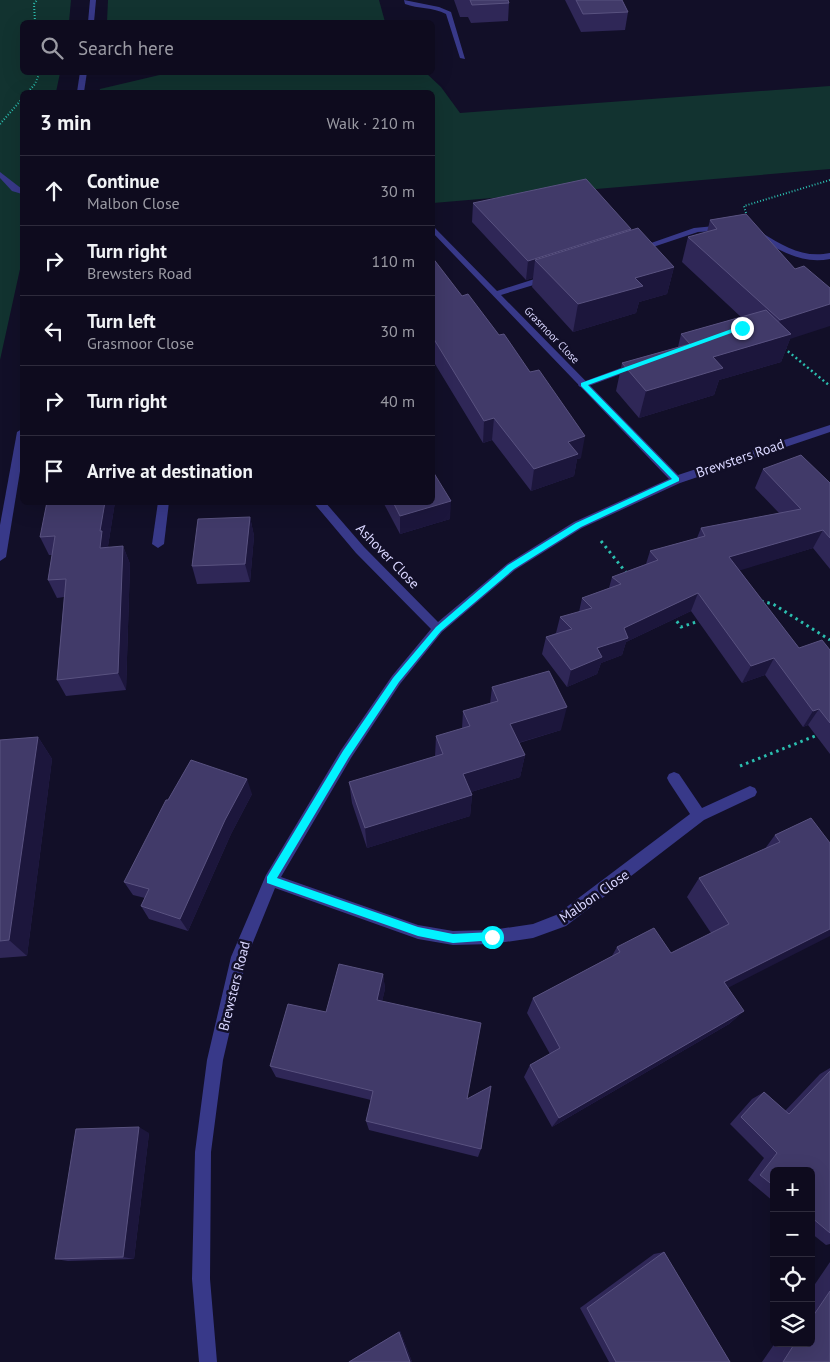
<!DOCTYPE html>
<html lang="en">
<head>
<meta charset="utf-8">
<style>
  :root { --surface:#0e0b1e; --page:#1c192b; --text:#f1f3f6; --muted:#9b9ba4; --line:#2e2b3c }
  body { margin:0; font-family:"PT Sans",sans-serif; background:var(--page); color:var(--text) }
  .controls { position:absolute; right:15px; bottom:15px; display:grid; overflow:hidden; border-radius:8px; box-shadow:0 5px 20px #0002 }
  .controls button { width:45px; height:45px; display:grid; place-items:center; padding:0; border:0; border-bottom:1px solid var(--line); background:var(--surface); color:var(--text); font:25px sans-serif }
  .stop { position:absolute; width:15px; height:15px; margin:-11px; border:4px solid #02f2ff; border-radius:50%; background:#fff }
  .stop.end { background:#02f2ff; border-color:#fff; box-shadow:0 1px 5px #0008 }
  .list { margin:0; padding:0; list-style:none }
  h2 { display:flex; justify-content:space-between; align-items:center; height:65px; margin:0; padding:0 20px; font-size:21px }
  h2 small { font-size:16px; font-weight:400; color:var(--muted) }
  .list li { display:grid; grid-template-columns:32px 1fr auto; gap:15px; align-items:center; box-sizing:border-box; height:70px; padding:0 20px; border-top:1px solid var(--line) }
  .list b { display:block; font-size:19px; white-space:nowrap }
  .list p { margin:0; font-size:16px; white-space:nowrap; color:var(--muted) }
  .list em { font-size:16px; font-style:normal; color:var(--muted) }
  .icon { flex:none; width:28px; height:28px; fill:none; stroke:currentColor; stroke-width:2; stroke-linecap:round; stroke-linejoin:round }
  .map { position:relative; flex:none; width:830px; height:1362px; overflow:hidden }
  .search { position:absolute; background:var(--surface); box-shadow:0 5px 20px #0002; left:20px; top:20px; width:415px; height:55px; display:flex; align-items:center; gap:12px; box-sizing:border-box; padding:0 18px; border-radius:8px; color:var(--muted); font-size:19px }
  .panel { position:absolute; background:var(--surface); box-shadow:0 5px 20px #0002; left:20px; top:90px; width:415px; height:415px; border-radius:8px }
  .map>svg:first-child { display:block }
  .green { fill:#123330 }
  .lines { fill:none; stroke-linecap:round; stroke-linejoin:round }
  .path-far2 { stroke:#2bbeaf; stroke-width:2; stroke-dasharray:1 2; stroke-linecap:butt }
  .path-far1 { stroke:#2bbeaf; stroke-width:2.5; stroke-dasharray:2 3; stroke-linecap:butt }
  .path { stroke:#2bbeaf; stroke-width:3; stroke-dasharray:2.5 4; stroke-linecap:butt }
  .service { fill:#383989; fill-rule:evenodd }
  .minor { fill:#383989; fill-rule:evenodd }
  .tertiary { fill:#383989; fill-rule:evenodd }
  .wall { fill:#2f2757 }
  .shaded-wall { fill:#1c163c }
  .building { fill:#413a69; stroke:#595280 }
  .route { fill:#02f2ff }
  .labels { text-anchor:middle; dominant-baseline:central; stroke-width:5; stroke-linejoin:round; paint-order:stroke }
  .far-street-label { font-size:11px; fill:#d9d6ff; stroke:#120f28 }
  .street-label { font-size:14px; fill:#d9d6ff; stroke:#120f28 }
</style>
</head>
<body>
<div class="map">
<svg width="830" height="1362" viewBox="0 0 830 1362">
  <rect width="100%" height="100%" fill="#120f28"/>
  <g class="green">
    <polygon points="0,0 71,0 69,22 22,22 22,72 60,73 56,92 22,92 22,260 0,360"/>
    <polygon points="108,0 379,0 385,22 107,22"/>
    <polygon points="168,73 426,73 441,87 460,113 830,86 830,169 433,203 432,92 99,92 100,89"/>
  </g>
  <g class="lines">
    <g class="path-far2">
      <polyline points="35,22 34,4 37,0"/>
      <polyline points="28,92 35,84 40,72"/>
      <polyline points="0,124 22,99"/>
      <polyline points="746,213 744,206 830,180"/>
    </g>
    <polyline class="path-far1" points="784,348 830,386"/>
    <g class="path">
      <polyline points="601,541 628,575"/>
      <polyline points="761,601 773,604 830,640"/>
      <polyline points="673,616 681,627 702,620"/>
      <polyline points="740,766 820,734"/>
    </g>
    <g class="service">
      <path d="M404,0L439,7L451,12L465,59L460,58L446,14C433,7 418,9 405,4Z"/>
      <polygon points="0,172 22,189 22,194 12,191 0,178"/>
      <polygon points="634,363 637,364 637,368 586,387 580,387 578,385 580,383"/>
    </g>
    <g class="minor">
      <polygon points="432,225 497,291 544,276 550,276 550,280 501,295 678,475 830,425 830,432 680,483 582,528 515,570 442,632 400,684 351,758 281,877 418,925 453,931 492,930 533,924 556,915 690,814 669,782 667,778 669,774 674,772 679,774 702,808 750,786 755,788 757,792 755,796 704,820 566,926 533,938 492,944 453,945 418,939 275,888 247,957 223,1060 211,1152 210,1279 217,1362 199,1362 192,1279 195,1152 207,1060 231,957 266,875 341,750 392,676 431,629 356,553 313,502 325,502 364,547 438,622 507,564 574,522 669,479 432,232"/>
      <polygon points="725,225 728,226 728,230 698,232 641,251 634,249 694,228"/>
      <path d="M751,230H757C781,244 801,259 830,253V259C799,265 777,248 751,234Z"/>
      <polygon points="158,502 169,502 164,544 158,548 152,544"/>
    </g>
    <g class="tertiary">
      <polygon points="90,0 96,0 94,22 88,22"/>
      <polygon points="80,72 87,72 84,92 77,92"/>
      <polygon points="22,429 22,459 6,557 0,561 0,525 17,432"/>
    </g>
  </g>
  <g class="wall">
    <polygon points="454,0 508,0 509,3 508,21 471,23 468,17 460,17"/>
    <polygon points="565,0 622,0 628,12 625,30 581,32"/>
    <polygon points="473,203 631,229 674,267 667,294 639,302 636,313 573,332 532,287 533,278 526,280 472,222"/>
    <polygon points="746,214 790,339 781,362 719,380 714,395 639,418 616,391 622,363 678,347 681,334 741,317 682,262 688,237 707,232 710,220"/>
    <polygon points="432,257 581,458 577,459 574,476 531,491 492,440 483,443 432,359"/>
    <polygon points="763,469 830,483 830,569 813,548 739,570 799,648 830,650 830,754 808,725 803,727 765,675 742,683 691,611 626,642 622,655 601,663 597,674 567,687 542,654 546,637 556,633 560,617 579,612 582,598 609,588 612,577 646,564 650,551 697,538 701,528 779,513 755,488"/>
    <polygon points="47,502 115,502 108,546 109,548 123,546 130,564 126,690 66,696 57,680 64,597 57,598 48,580 52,555 49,555 40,537"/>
    <polygon points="383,502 432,502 450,519 400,534"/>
    <polygon points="250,517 254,536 250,582 197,584 192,566"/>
    <polygon points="492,687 561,730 519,743 525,755 520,777 471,792 472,795 470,816 367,848 352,803 349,782 435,757 436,736 462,729 463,711 490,704"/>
    <polygon points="38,737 52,759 27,956 0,958 0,740"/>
    <polygon points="252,794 231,834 188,931 149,919 141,906 145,898 133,895 124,882 168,800"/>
    <polygon points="811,818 728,988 744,1011 729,1024 552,1127 524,1077 530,1065 550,1054 527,1013 533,998 612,956 617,947 671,953 711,933 687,897 699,878 764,850 775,835"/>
    <polygon points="383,974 385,989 382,1001 467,1099 481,1149 478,1157 369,1130 366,1121 371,1100 276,1077 270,1066 326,1012"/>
    <polygon points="830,1068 830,1244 826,1245 811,1233 811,1171 774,1171 774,1202 748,1180 764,1158 730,1124 752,1099 764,1092 785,1111 820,1074"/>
    <polygon points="149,1133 134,1259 68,1261 55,1259"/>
    <polygon points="664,1252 730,1362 609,1362 580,1308 654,1254"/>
    <polygon points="830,1262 830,1362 762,1362 775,1343 811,1343 811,1290"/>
    <polygon points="400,1331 412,1362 348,1362"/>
  </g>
  <g class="shaded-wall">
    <polygon points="631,229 535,260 533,278 526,280 528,261"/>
    <polygon points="674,267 667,294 639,302 636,313 573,332 578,304 635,278"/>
    <polygon points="830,304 830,326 790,339 781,362 719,380 714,395 639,418 646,391 713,357 773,340 780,320"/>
    <polygon points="494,418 492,440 483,443 484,421"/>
    <polygon points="585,436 581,458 577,459 574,476 531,491 534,469 568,442"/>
    <polygon points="451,501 450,519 400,534 400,516"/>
    <polygon points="105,502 115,502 108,546 110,550 100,548 100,531"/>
    <polygon points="250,517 254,536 250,582 245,564"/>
    <polygon points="823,530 813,548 722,576 729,557"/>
    <polygon points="123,546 130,564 126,690 118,673"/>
    <polygon points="698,593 691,611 626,642 622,655 601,663 597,674 567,687 571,670 624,628"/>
    <polygon points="774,658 765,675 742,683 751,666"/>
    <polygon points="567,707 561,730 507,746 510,724"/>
    <polygon points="819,709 808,725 803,727 813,711"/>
    <polygon points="38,737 52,759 27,956 9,940"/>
    <polygon points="525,755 520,777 461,795 463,774"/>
    <polygon points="247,779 252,794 231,834 188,931 180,919 225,820"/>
    <polygon points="472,795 470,816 367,848 365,828"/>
    <polygon points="830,929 830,936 710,997 724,982"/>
    <polygon points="383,974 385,989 379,1014 377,1000"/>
    <polygon points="744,1011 729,1024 552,1127 559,1118"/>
    <polygon points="139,1127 149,1133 134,1259 123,1257"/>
    <polygon points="400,1331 412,1362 410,1362 399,1332"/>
  </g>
  <g class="building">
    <polygon points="470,0 508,0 509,3 472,5"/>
    <polygon points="576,0 622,0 628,12 583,14"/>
    <polygon points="586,179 631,229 528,261 473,203"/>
    <polygon points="746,214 795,269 804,266 830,288 830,304 780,320 688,237 717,229 710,220"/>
    <polygon points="638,228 674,267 635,278 643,286 578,304 535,260"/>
    <polygon points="432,257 462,296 468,294 499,335 504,334 530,372 539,370 585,436 568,442 578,454 534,469 494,418 484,421 432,336"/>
    <polygon points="766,310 791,334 713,357 723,368 646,391 622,363 690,344 681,334"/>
    <polygon points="801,455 830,483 830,538 823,530 729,557 799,648 822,640 830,650 830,723 819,709 813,711 774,658 751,666 698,593 624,628 628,638 597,648 602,657 571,670 546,637 572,629 560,617 592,608 582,598 621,584 612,577 658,560 650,551 705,536 701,528 801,509 763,469"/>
    <polygon points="432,470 451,501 400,516 393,502 432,502"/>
    <polygon points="47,502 105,502 100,531 102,531 100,548 123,546 118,673 57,680 66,579 48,580 55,536 40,537"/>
    <polygon points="250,517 245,564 192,566 198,519"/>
    <polygon points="549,671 567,707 510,724 525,755 463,774 472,795 365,828 349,782 443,754 436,736 470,726 463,711 498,701 492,687"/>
    <polygon points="38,737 9,940 0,941 0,740"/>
    <polygon points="191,760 247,779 225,820 180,919 141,906 149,889 124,882 166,800 168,800"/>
    <polygon points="811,818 830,843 830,929 724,982 744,1011 559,1118 530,1065 560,1048 533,998 620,952 617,947 654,928 671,953 729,924 699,878 780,842 775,835"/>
    <polygon points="339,964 383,974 377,1000 481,1023 467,1099 491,1086 481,1149 366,1121 373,1091 270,1066 288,1004 326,1012"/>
    <polygon points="830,1071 830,1233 811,1217 811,1171 774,1171 774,1186 760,1175 777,1153 741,1117 764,1092 789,1114"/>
    <polygon points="139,1127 123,1257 55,1259 76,1129"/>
    <polygon points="664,1252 730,1362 616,1362 587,1308"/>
    <polygon points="830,1291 830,1362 783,1362 795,1343 811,1343 811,1319"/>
    <polygon points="399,1332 410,1362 349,1362"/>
  </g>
  <polygon class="route" points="740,326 745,328 588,385 679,478 679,481 581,527 514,569 441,631 399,682 349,757 277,878 418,927 453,934 492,932 495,934 495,940 453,943 418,936 267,883 267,877 343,751 393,678 436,627 508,565 576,523 672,479 581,386 581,383"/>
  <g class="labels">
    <g class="far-street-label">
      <text transform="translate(552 335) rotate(46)">Grasmoor Close</text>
    </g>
    <g class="street-label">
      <text transform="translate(740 458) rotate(-19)">Brewsters Road</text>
      <text transform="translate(388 556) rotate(46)">Ashover Close</text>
      <text transform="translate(594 896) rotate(-35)">Malbon Close</text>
      <text transform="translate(234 986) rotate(-76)">Brewsters Road</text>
    </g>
  </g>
</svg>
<div class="controls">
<button>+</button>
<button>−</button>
<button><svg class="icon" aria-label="locate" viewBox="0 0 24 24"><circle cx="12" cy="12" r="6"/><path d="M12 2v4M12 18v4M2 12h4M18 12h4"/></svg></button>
<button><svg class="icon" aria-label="layers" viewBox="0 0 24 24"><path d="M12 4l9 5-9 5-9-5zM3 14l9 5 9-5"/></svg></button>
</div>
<div class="stop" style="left:492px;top:937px"></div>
<div class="stop end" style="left:742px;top:328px"></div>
<div class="search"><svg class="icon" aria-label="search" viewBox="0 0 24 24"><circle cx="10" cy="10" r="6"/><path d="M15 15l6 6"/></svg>Search here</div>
<section class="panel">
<h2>3 min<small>Walk · 210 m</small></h2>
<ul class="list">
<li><svg class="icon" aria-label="ahead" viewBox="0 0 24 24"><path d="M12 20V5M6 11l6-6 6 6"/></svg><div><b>Continue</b><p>Malbon Close</p></div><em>30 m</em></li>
<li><svg class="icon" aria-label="right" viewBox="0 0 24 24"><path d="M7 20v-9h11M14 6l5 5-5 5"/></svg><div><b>Turn right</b><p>Brewsters Road</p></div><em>110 m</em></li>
<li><svg class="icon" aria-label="left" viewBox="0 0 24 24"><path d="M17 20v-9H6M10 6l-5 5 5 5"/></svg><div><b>Turn left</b><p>Grasmoor Close</p></div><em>30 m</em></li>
<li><svg class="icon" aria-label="right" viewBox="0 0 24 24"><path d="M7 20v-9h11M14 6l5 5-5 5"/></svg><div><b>Turn right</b></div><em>40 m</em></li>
<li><svg class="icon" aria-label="arrive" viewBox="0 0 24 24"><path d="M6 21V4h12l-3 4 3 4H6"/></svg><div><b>Arrive at destination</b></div></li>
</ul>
</section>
</div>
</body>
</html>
